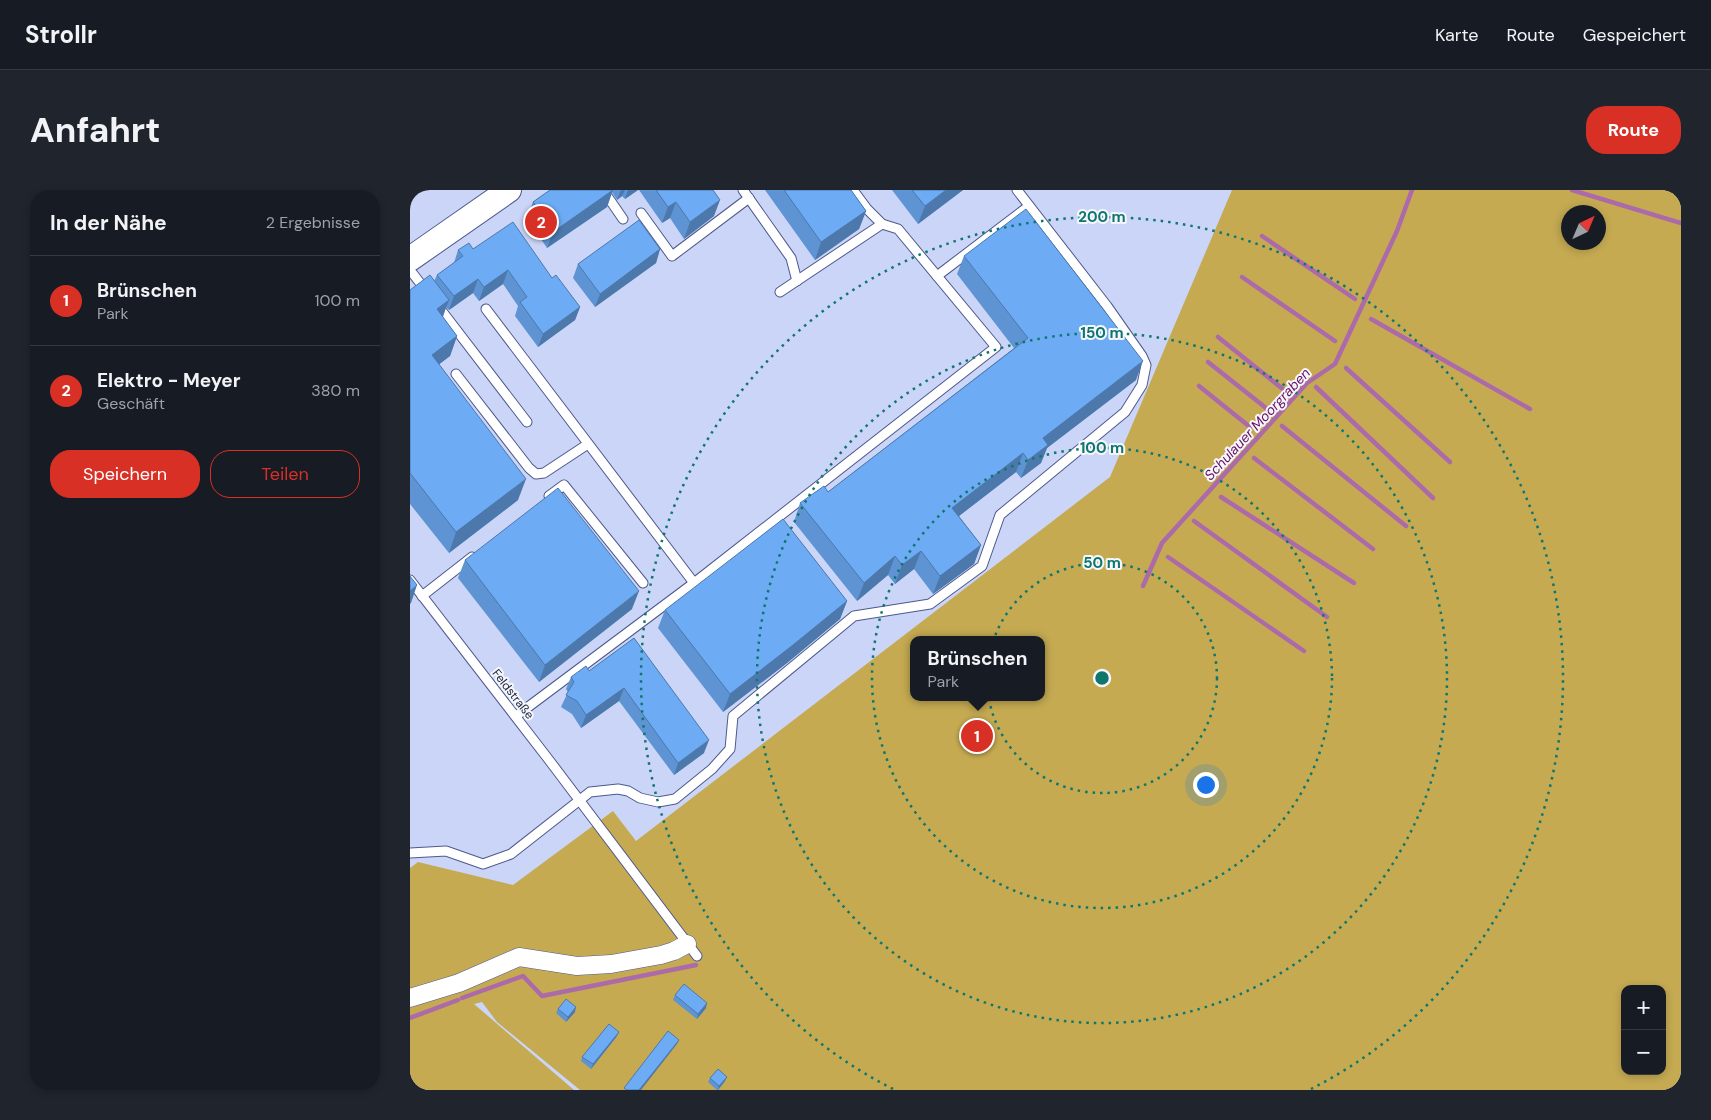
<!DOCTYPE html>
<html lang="de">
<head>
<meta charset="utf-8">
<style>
  :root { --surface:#171b24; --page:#20242c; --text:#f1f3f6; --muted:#9ea1a6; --line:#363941; --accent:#d93025 }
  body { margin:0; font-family:"DM Sans",sans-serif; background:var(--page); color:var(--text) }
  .controls { position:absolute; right:15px; bottom:15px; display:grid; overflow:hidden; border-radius:10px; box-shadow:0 2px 8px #0003 }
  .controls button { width:45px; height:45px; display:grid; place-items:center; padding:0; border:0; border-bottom:1px solid var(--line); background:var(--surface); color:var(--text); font:25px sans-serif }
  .compass { position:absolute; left:1151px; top:15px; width:45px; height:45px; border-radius:50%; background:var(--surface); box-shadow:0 2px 8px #0003; rotate:44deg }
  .you { position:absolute; left:795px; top:594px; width:18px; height:18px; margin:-12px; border:4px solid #fff; border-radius:50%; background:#1a73e8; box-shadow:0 0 0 8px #1a73e833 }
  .badge { display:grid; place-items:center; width:32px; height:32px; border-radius:50%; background:var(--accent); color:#fff; font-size:16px; font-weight:700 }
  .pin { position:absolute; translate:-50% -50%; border:2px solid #fff; box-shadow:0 1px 5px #0006 }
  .popup { position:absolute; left:500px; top:446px; width:135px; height:65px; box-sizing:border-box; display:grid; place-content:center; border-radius:10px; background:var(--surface); filter:drop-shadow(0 1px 4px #0005); font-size:16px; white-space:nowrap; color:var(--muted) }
  .popup b { font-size:19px; color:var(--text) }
  .popup::after { content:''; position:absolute; left:50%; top:100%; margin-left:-10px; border:10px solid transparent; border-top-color:var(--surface) }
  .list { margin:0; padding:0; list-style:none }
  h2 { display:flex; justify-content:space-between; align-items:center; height:65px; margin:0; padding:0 20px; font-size:21px }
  h2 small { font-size:16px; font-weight:400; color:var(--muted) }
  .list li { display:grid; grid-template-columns:32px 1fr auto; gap:15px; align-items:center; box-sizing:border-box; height:90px; padding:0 20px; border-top:1px solid var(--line) }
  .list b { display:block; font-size:19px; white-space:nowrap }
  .list p { margin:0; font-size:16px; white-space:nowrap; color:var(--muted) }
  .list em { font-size:16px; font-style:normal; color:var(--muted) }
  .actions { display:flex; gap:10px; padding:15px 20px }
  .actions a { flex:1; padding:11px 0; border:1px solid var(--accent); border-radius:20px; text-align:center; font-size:18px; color:var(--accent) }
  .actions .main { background:var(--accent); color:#fff }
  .map { position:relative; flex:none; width:1271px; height:900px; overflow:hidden; border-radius:20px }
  header { display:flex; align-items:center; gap:30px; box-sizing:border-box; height:70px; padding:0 25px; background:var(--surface); border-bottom:1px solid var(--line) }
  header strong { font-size:24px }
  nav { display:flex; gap:28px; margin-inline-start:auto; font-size:18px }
  .intro { display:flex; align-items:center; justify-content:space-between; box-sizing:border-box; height:120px; padding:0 30px }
  h1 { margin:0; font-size:35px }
  .button { padding:12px 22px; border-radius:20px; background:var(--accent); color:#fff; font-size:18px; font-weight:700 }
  main { display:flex; gap:30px; padding:0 30px }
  aside { flex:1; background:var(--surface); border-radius:20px; box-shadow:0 2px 8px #0003 }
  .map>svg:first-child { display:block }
  .green { fill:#c5aa52; fill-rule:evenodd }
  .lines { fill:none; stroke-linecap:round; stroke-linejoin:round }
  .stream { stroke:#ac6aaa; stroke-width:4.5 }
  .lane-casing { stroke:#4d598c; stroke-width:11 }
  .street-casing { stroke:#4d598c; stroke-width:19 }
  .secondary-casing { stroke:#4d598c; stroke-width:26 }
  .lane { stroke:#fff; stroke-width:9 }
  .street { stroke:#fff; stroke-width:18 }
  .secondary { stroke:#fff; stroke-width:24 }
  .wall { fill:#5e94d3 }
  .shaded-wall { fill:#4c78ac }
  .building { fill:#6dacf5; stroke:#4c78ac }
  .ring { fill:none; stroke:#0f766e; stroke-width:2.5; stroke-dasharray:2.5 5 }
  .labels { text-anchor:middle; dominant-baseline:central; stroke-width:4; stroke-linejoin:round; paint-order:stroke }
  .street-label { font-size:12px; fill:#21273d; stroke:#f5f7fd }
  .water-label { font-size:14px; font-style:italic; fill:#670e5e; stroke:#f5f7fd }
  .centre { fill:#0f766e; stroke:#f5f7fd; stroke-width:2.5 }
  .ring-label { font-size:15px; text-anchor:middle; font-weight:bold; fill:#0f766e; stroke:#f5f7fd; stroke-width:4; stroke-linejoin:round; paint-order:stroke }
</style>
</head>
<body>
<header>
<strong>Strollr</strong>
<nav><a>Karte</a><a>Route</a><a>Gespeichert</a></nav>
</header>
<div class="intro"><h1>Anfahrt</h1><a class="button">Route</a></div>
<main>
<aside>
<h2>In der Nähe<small>2 Ergebnisse</small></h2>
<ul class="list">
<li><span class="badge">1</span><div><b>Brünschen</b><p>Park</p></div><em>100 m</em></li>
<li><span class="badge">2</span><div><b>Elektro - Meyer</b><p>Geschäft</p></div><em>380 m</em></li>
</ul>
<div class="actions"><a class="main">Speichern</a><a>Teilen</a></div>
</aside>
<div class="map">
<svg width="1271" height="900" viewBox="0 0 1271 900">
  <rect width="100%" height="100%" fill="#cbd5f8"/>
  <path class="green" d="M822,0H1271V900H170L87,832L72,812L64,814L164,900H0V678L8,672L103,695L203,621L226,651L700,287ZM1158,22H1188V52H1158ZM503,450H631V507H503ZM1215,799H1252V881H1215Z"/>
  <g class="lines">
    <g class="stream">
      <polyline points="1162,0 1271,33"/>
      <polyline points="852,46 945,109"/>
      <polyline points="832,87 925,151"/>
      <polyline points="961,129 1120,219"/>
      <polyline points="808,147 874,200"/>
      <polyline points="798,172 856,218"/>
      <polyline points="936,178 1040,272"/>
      <polyline points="789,196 840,237"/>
      <polyline points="906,197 1023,308"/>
      <polyline points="872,236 996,336"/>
      <polyline points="844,268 963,359"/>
      <polyline points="811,307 944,393"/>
      <polyline points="784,331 917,427"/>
      <polyline points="758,367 894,461"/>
      <polyline points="733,396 752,353 897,193 925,174 987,41 1002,0"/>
      <polyline points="52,808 113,786 132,806 286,775"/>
      <polyline points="0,828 48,810"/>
    </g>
    <g class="lane-casing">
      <g id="lane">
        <polyline points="193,0 213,29"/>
        <polyline points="333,0 381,68 387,91"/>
        <polyline points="443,0 457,19 472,34"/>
        <polyline points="231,23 262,66 339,8"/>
        <polyline points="0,80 17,102"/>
        <polyline points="527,86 619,16"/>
        <polyline points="28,116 117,232"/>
        <polyline points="76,119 284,393"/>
        <polyline points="46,184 119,278 126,284 134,283 178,254"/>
        <polyline points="139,306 154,295 233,393"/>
        <polyline points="0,390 139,570 287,766"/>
        <polyline points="12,406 62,367"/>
        <polyline points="106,526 284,393 586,157 488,39 472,34 370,102"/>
        <polyline points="0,663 36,661 73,674 101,664 180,602 208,599 218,601 230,608 248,612 265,609 302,579 320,559 323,526 444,426 520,414 572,376 590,325 715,222 732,195 736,175 732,166 697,116 607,0"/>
      </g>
    </g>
    <g class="street-casing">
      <polyline id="street" points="0,808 49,793 109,767 167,776 201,774 251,765 264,761 277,754"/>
    </g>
    <g class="secondary-casing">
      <polyline id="secondary" points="0,69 99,0"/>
    </g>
    <use href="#lane" class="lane"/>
    <use href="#street" class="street"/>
    <use href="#secondary" class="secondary"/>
  </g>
  <g class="wall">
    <polygon points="140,0 228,0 215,9 212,6 207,10 202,2 197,17 137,58 117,28 123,12"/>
    <polygon points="229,0 303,0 304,26 274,49 260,28 252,33"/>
    <polygon points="355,0 441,0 456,21 449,39 405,70"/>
    <polygon points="482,0 553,0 508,34"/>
    <polygon points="63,59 142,88 170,117 165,130 128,157 105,126 108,116 93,94 69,111 63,103 39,120 36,117 33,127 47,146 40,166 29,174 108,310 39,363 0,314 0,100 24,91 27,85 44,73 48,60"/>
    <polygon points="250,59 246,73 185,117 163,88 168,74"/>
    <polygon points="554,66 726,190 637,258 631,273 611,288 606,282 549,326 571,355 564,374 523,404 504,379 485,394 478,385 447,411 384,332 390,313 418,302 604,158 547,84"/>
    <polygon points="55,370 222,419 129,492 48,388"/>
    <polygon points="437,411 430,429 377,473 313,522 248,438 255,420"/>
    <polygon points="224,448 294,563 264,585 209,511 171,538 162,524 151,517 158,502 156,499 161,487 179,481"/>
    <polygon points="265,805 296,818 287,829 263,810"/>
    <polygon points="148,819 165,822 156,832 146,823"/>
    <polygon points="207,846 181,879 171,871 172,867"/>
    <polygon points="300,888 315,891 308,900 307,900 298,892"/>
  </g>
  <g class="shaded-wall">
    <polygon points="203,0 197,17 137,58 143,42"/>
    <polygon points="211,0 215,0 212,6 207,10"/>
    <polygon points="218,0 228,0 215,9"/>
    <polygon points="536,0 553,0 508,34 515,16"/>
    <polygon points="310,10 304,26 274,49 280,32"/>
    <polygon points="266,12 260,28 252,33 258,17"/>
    <polygon points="456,21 449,39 405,70 411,52"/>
    <polygon points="250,59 246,73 185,117 190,104"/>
    <polygon points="98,80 93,94 69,111 74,97"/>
    <polygon points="68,89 63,103 39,120 44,106"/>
    <polygon points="39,110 31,131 27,119"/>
    <polygon points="170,117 165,130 128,157 133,144"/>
    <polygon points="47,146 40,166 14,186 22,165"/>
    <polygon points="733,171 726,190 637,258 631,273 611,288 618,270 633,248"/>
    <polygon points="613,263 606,282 536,336 542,318"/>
    <polygon points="116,289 108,310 39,363 46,342"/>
    <polygon points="571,355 564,374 523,404 530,386"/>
    <polygon points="511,361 504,379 485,394 492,375"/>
    <polygon points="485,366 478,385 447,411 454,393"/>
    <polygon points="7,395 1,413 0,414 0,401"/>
    <polygon points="229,401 222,419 129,492 135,475"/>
    <polygon points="437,411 430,429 377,473 313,522 320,504"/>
    <polygon points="214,498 209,511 171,538 176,525"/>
    <polygon points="299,550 294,563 264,585 268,573"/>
    <polygon points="297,813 296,818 287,829 288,824"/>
    <polygon points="166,817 165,822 156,832 158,827"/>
    <polygon points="209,842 207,846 181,879 183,874"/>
    <polygon points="269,850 267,854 231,900 229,900"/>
    <polygon points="317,887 315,891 308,900 309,896"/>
  </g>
  <g class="building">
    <polygon points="140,0 203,0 143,42 123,12"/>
    <polygon points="246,0 303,0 310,10 280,32 266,12 258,17"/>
    <polygon points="374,0 441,0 456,21 411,52"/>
    <polygon points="502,0 536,0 515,16"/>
    <polygon points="616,19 733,171 633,248 638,255 618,270 613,263 542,318 571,355 530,386 511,361 492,375 485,366 454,393 390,313 414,296 418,302 618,148 554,66"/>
    <polygon points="229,30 250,59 190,104 168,74"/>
    <polygon points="103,32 142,88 146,85 170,117 133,144 110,112 117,107 98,80 74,97 68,89 44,106 27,85 53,66 48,60 59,53 63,59"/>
    <polygon points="20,85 39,110 27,119 47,146 22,165 116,289 46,342 0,283 0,100"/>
    <polygon points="148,298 229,401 135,475 55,370"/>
    <polygon points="373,329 437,411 383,455 320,504 255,420"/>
    <polygon points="0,386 7,395 0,401"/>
    <polygon points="224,448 299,550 268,573 214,498 176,525 167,511 156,505 164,492 161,487 176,476 179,481"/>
    <polygon points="274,794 297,813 288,824 265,805"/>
    <polygon points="156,809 166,817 158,827 148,819"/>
    <polygon points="199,834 209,842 183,874 172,867"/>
    <polygon points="258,841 269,850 229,900 217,900 214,898"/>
    <polygon points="308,879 317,887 309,896 300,888"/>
  </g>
  <g class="ring">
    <circle cx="692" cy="488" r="115"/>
    <circle cx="692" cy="488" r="230"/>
    <circle cx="692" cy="488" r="345"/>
    <path d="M483 899A461 461 0 1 1 901 899"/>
  </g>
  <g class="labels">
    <g class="street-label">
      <text transform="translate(103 504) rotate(52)">Feldstraße</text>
    </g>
    <g class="water-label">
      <text transform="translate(847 234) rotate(-47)">Schulauer Moorgraben</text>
    </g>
  </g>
  <circle cx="692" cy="488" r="8" class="centre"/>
  <g class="ring-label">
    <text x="692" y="32">200 m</text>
    <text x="692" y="148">150 m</text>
    <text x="692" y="263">100 m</text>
    <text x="692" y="378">50 m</text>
  </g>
</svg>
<div class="controls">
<button>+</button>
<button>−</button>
</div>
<svg class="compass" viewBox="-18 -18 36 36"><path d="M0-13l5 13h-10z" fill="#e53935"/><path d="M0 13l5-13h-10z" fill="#9ea1a6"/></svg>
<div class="you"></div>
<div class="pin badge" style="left:567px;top:546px">1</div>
<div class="popup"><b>Brünschen</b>Park</div>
<div class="pin badge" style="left:131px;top:32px">2</div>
</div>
</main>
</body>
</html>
